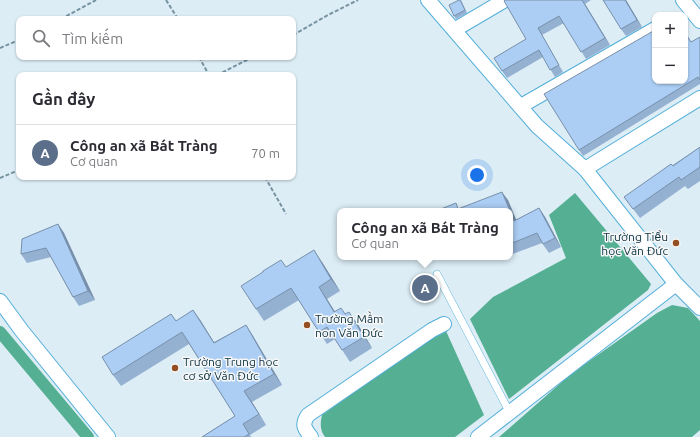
<!DOCTYPE html>
<html lang="vi">
<head>
<meta charset="utf-8">
<style>
  :root { --surface:#fff; --page:#f7f7f7; --text:#2b2b33; --muted:#7c7c81; --line:#e1e1e2; --accent:#7c3aed }
  body { margin:0; font-family:Ubuntu,sans-serif; background:var(--page); color:var(--text) }
  .controls { position:absolute; right:12px; top:12px; display:grid; overflow:hidden; border-radius:8px; box-shadow:0 1px 3px #0004 }
  .controls button { width:36px; height:36px; display:grid; place-items:center; padding:0; border:0; border-bottom:1px solid var(--line); background:var(--surface); color:var(--text); font:20px sans-serif }
  .you { position:absolute; left:477px; top:175px; width:14px; height:14px; margin:-10px; border:3px solid #fff; border-radius:50%; background:#1a73e8; box-shadow:0 0 0 6px #1a73e833 }
  .badge { display:grid; place-items:center; width:26px; height:26px; border-radius:50%; background:var(--accent); color:#fff; font-size:13px; font-weight:700 }
  .pin { position:absolute; translate:-50% -50%; border:2px solid #fff; box-shadow:0 1px 4px #0006 }
  .popup { position:absolute; left:337px; top:208px; width:176px; height:52px; box-sizing:border-box; display:grid; place-content:center; border-radius:8px; background:var(--surface); filter:drop-shadow(0 1px 3px #0005); font-size:13px; white-space:nowrap; color:var(--muted) }
  .popup b { font-size:15px; color:var(--text) }
  .popup::after { content:''; position:absolute; left:50%; top:100%; margin-left:-8px; border:8px solid transparent; border-top-color:var(--surface) }
  .list { margin:0; padding:0; list-style:none }
  h2 { display:flex; justify-content:space-between; align-items:center; height:52px; margin:0; padding:0 16px; font-size:17px }
  h2 small { font-size:13px; font-weight:400; color:var(--muted) }
  .list li { display:grid; grid-template-columns:26px 1fr auto; gap:12px; align-items:center; box-sizing:border-box; height:56px; padding:0 16px; border-top:1px solid var(--line) }
  .list b { display:block; font-size:15px; white-space:nowrap }
  .list p { margin:0; font-size:13px; white-space:nowrap; color:var(--muted) }
  .list em { font-size:13px; font-style:normal; color:var(--muted) }
  .icon { flex:none; width:22px; height:22px; fill:none; stroke:currentColor; stroke-width:2; stroke-linecap:round; stroke-linejoin:round }
  .map { position:relative; flex:none; width:700px; height:437px; overflow:hidden }
  .search { position:absolute; background:var(--surface); box-shadow:0 1px 3px #0004; left:16px; top:16px; width:280px; height:44px; display:flex; align-items:center; gap:10px; box-sizing:border-box; padding:0 14px; border-radius:8px; color:var(--muted); font-size:15px }
  .panel { position:absolute; background:var(--surface); box-shadow:0 1px 3px #0004; left:16px; top:72px; width:280px; height:108px; border-radius:8px }
  .map>svg:first-child { display:block }
  .water { fill:#54af93 }
  .lines { fill:none; stroke-linecap:round; stroke-linejoin:round }
  .canal { stroke:#54af93; stroke-width:12 }
  .service-casing { stroke:#53afd9; stroke-width:8 }
  .minor-casing { stroke:#53afd9; stroke-width:16 }
  .path { stroke:#7793a0; stroke-width:2; stroke-dasharray:4 2; stroke-linecap:butt }
  .service { stroke:#fff; stroke-width:7 }
  .minor { stroke:#fff; stroke-width:14 }
  .wall { fill:#94b1d2 }
  .shaded-wall { fill:#7890ab }
  .building { fill:#accef4; stroke:#7890ab }
  .poi-dot { fill:#934f22; stroke:#f7f7f7; stroke-width:1.5 }
  .labels { text-anchor:middle; dominant-baseline:central; stroke-width:3; stroke-linejoin:round; paint-order:stroke }
  .poi-label { font-size:12px; fill:#0b3345; stroke:#f7f7f7; text-anchor:start }
</style>
</head>
<body>
<div class="map">
<svg width="700" height="437" viewBox="0 0 700 437">
  <rect width="100%" height="100%" fill="#dcedf6"/>
  <g class="water">
    <polygon points="575,193 651,284 648,290 509,399 470,319 493,297 566,258 549,215"/>
    <polygon points="672,305 688,308 700,321 700,430 692,437 499,437 571,374 657,313"/>
    <path d="M446,331L484,415L455,437H325C320,430 320,424 322,415L435,335Z"/>
  </g>
  <g class="lines">
    <polyline class="canal" points="0,332 88,437"/>
    <g class="service-casing">
      <polyline id="service" points="437,274 510,413"/>
    </g>
    <g class="minor-casing">
      <g id="minor">
        <polyline points="428,0 537,126 585,169 676,284 700,308"/>
        <polyline points="683,0 700,21"/>
        <polyline points="454,30 505,0"/>
        <polyline points="521,106 655,29"/>
        <polyline points="585,169 700,98"/>
        <polyline points="0,301 22,331 108,437"/>
        <path d="M311,437C305,429 301,425 308,415L432,330L444,324"/>
        <polyline points="478,437 676,284"/>
      </g>
    </g>
    <g class="path">
      <polyline points="166,0 178,19"/>
      <polyline points="61,19 96,0"/>
      <polyline points="293,35 328,15 358,0"/>
      <polyline points="0,48 19,40"/>
      <polyline points="199,57 209,75"/>
      <polyline points="217,75 253,57"/>
      <polyline points="265,177 286,214"/>
      <polyline points="0,178 19,170"/>
    </g>
    <use href="#service" class="service"/>
    <use href="#minor" class="minor"/>
  </g>
  <g class="wall">
    <polygon points="461,0 467,13 456,19 454,16"/>
    <polygon points="505,0 591,0 585,4 610,45 586,59 564,23 542,35 563,72 555,77 543,57 507,78 502,71 526,39"/>
    <polygon points="626,0 642,27 626,36 621,29"/>
    <polygon points="685,33 691,42 700,37 700,84 583,156 579,150"/>
    <polygon points="700,147 700,181 688,189 685,186 640,218 624,197"/>
    <polygon points="508,200 516,220 539,208 545,217 561,247 549,253 542,243 510,255 510,211 460,209"/>
    <polygon points="58,224 64,233 95,300 79,306 73,297 51,257 27,263 21,254"/>
    <polygon points="387,257 397,257 389,260"/>
    <polygon points="497,257 506,257 499,260"/>
    <polygon points="322,262 340,291 327,299 335,312 345,314 357,323 372,348 350,362 335,339 327,344 319,332 299,300 264,321 256,309 286,267"/>
    <polygon points="193,310 214,342 246,325 253,336 282,385 252,402 266,425 250,435 251,437 202,437 235,416 189,344 121,386 113,375 171,314 176,321"/>
  </g>
  <g class="shaded-wall">
    <polygon points="582,0 585,4 610,45 605,38"/>
    <polygon points="625,0 626,0 642,27 637,20"/>
    <polygon points="502,192 508,200 520,229 514,221"/>
    <polygon points="539,208 545,217 561,247 555,238"/>
    <polygon points="58,224 64,233 95,300 88,291"/>
    <polygon points="314,250 322,262 340,291 331,279"/>
    <polygon points="319,287 327,299 342,323 334,312"/>
    <polygon points="193,310 201,321 221,354"/>
    <polygon points="349,312 357,323 372,348 364,337"/>
    <polygon points="246,325 253,336 282,385 274,374"/>
    <polygon points="244,391 252,402 266,425 259,414"/>
  </g>
  <g class="building">
    <polygon points="459,0 460,0 465,10 454,16 449,5"/>
    <polygon points="505,0 582,0 605,38 581,52 559,16 538,28 559,65 550,70 539,50 502,71 494,58 526,39 504,1"/>
    <polygon points="603,0 625,0 637,20 621,29"/>
    <polygon points="655,30 655,81 685,81 685,33 691,42 700,37 700,80 698,77 579,150 544,94"/>
    <polygon points="700,147 700,167 681,180 679,177 633,209 624,197 671,164 673,166"/>
    <polygon points="502,192 510,211 436,211 456,203 458,209"/>
    <polygon points="539,208 555,238 543,244 537,233 510,244 510,211 514,221"/>
    <polygon points="58,224 88,291 73,297 46,248 21,254 22,239"/>
    <polygon points="314,250 331,279 319,287 334,312 341,308 345,314 349,312 364,337 342,350 327,327 319,332 291,288 256,309 241,286 263,272 263,271 281,260 286,267"/>
    <polygon points="193,310 214,343 246,325 274,374 244,391 259,414 243,424 249,434 244,437 202,437 235,416 182,332 113,375 102,357 171,314 176,321"/>
  </g>
  <g class="poi-dot">
    <circle cx="676" cy="243" r="4"/>
    <circle cx="307" cy="325" r="4"/>
    <circle cx="175" cy="368" r="4"/>
  </g>
  <g class="labels">
    <g class="poi-label">
      <text x="668" y="236" text-anchor="end">Trường Tiểu<tspan x="668" dy="14">học Văn Đức</tspan></text>
      <text x="315" y="318">Trường Mầm<tspan x="315" dy="14">non Văn Đức</tspan></text>
      <text x="183" y="361">Trường Trung học<tspan x="183" dy="14">cơ sở Văn Đức</tspan></text>
    </g>
  </g>
</svg>
<div class="controls">
<button>+</button>
<button>−</button>
</div>
<div class="you"></div>
<div class="pin badge" style="left:425px;top:288px;background:#5c6f8a">A</div>
<div class="popup"><b>Công an xã Bát Tràng</b>Cơ quan</div>
<div class="search"><svg class="icon" aria-label="search" viewBox="0 0 24 24"><circle cx="10" cy="10" r="6"/><path d="M15 15l6 6"/></svg>Tìm kiếm</div>
<section class="panel">
<h2>Gần đây<small></small></h2>
<ul class="list">
<li><span class="badge" style="background:#5c6f8a">A</span><div><b>Công an xã Bát Tràng</b><p>Cơ quan</p></div><em>70 m</em></li>
</ul>
</section>
</div>
</body>
</html>
